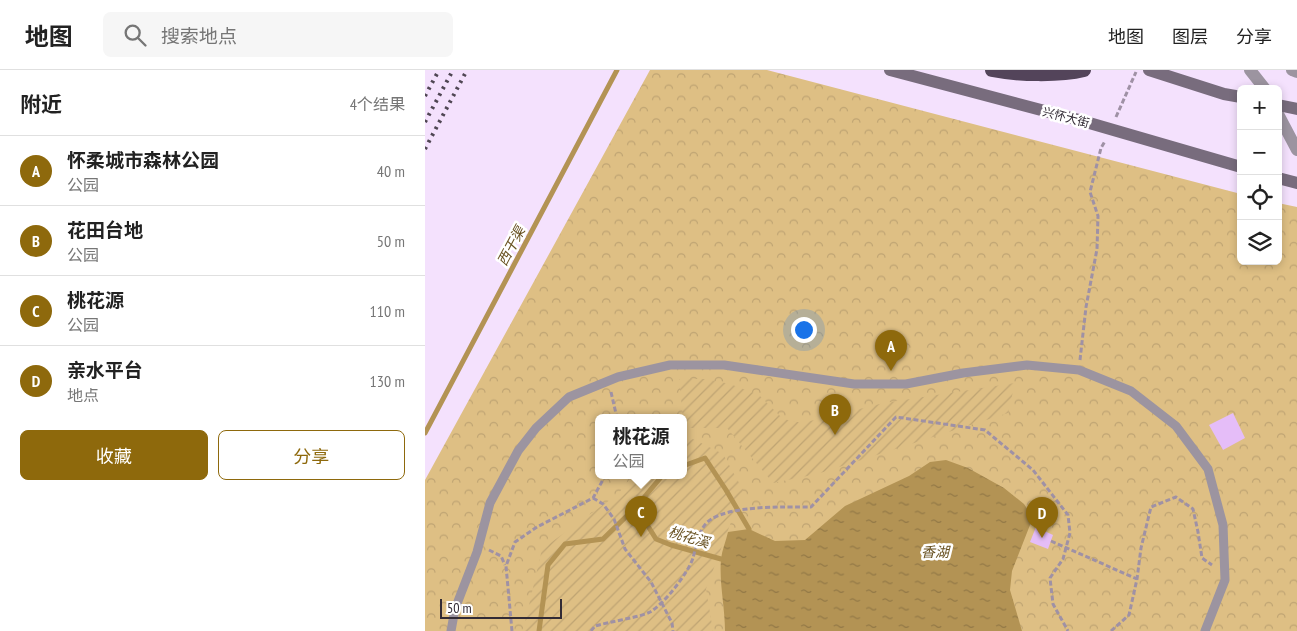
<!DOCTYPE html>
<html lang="zh">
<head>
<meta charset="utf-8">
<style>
  :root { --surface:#fff; --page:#f6f6f6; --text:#222; --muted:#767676; --line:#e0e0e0; --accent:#8e690c }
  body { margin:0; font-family:"PT Sans Narrow","Noto Sans SC",sans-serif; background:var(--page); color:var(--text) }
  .controls { position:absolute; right:15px; top:15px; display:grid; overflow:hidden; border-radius:8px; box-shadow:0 2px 8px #0003 }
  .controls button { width:45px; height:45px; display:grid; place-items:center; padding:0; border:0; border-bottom:1px solid var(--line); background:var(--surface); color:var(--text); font:25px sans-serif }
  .scale { position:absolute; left:15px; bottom:12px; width:122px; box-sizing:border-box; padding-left:5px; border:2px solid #322b35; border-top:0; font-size:14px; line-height:18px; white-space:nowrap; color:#322b35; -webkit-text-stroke:4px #fff; paint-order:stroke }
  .you { position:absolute; left:378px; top:259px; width:18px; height:18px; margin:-12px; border:4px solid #fff; border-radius:50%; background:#1a73e8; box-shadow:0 0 0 8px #1a73e833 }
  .badge { display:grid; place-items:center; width:32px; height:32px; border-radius:50%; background:var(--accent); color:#fff; font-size:16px; font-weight:700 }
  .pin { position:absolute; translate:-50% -41px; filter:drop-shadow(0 1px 2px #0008) }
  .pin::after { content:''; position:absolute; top:26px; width:18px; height:15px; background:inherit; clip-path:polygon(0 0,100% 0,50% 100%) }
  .popup { position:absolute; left:170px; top:344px; width:92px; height:65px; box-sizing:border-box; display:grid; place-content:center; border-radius:8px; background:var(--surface); filter:drop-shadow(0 1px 4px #0005); font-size:16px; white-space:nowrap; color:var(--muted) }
  .popup b { font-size:19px; color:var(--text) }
  .popup::after { content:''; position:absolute; left:50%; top:100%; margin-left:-10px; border:10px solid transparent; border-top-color:var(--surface) }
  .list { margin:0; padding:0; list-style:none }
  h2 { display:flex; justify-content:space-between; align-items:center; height:65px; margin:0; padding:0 20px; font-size:21px }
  h2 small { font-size:16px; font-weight:400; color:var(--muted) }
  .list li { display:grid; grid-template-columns:32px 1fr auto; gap:15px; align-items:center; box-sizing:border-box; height:70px; padding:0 20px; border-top:1px solid var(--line) }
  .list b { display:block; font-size:19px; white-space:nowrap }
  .list p { margin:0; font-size:16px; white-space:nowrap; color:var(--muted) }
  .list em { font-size:16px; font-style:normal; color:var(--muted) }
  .actions { display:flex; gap:10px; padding:15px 20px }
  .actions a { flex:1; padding:11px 0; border:1px solid var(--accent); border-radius:8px; text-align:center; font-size:18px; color:var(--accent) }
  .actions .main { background:var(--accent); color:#fff }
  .icon { flex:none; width:28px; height:28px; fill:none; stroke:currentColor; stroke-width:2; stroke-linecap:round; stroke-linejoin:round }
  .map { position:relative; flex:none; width:872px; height:561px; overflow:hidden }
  header { display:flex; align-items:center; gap:30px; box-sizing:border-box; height:70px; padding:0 25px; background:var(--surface); border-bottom:1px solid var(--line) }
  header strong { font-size:24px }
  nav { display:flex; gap:28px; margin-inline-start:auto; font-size:18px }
  .search { width:350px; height:45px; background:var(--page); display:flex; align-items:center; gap:12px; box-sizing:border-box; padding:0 18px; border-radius:8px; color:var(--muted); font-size:19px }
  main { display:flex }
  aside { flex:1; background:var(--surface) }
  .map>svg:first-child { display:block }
  .park { fill:url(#park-crowns); fill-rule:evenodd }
  .garden { fill:url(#garden-furrows) }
  .water { fill:url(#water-ripples) }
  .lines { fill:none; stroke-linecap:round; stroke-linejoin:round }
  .stream { stroke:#b39354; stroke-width:5 }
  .building { fill:#e5bdf8 }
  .path { stroke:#9f91a5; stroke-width:3; stroke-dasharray:5 2.5; stroke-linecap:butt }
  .service { stroke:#9c94a0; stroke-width:9 }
  .tertiary { stroke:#9c94a0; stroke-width:12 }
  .secondary { stroke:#786c7d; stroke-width:12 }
  .trunk { stroke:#53445a; stroke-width:14 }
  .rail { stroke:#4f4653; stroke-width:4; stroke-dasharray:2.5 5; stroke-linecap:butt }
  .secondary-bridge { stroke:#786c7d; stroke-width:12 }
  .labels { text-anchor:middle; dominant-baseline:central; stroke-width:5; stroke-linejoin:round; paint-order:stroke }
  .street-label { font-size:12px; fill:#322b35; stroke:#fff }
  .water-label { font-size:14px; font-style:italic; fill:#685121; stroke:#fff }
</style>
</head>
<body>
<header>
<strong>地图</strong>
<div class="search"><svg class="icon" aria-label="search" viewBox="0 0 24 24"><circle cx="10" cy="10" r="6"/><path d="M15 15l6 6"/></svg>搜索地点</div>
<nav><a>地图</a><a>图层</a><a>分享</a></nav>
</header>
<main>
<aside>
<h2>附近<small>4个结果</small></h2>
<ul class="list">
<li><span class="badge">A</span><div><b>怀柔城市森林公园</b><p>公园</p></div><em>40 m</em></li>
<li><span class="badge">B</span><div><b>花田台地</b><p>公园</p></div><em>50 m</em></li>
<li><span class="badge">C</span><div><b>桃花源</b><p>公园</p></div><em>110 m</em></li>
<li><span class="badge">D</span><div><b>亲水平台</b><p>地点</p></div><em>130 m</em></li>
</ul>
<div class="actions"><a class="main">收藏</a><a>分享</a></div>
</aside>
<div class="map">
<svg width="872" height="561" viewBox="0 0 872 561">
  <defs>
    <pattern id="park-crowns" width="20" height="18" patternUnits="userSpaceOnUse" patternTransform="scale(1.25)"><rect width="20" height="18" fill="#debf84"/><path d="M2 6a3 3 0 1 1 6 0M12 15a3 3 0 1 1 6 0" fill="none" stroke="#bfa473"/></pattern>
    <pattern id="garden-furrows" width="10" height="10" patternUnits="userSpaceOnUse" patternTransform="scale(1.25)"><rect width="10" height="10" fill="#debf84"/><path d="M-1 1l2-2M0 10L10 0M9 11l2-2" fill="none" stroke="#bfa473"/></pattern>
    <pattern id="water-ripples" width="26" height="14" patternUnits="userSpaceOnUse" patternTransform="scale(1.25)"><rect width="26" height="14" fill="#b39354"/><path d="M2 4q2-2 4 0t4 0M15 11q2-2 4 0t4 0" fill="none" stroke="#927846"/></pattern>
  </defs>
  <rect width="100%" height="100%" fill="#f4e1fd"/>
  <path class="park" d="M225,0H342L816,124V191H853V133L872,137V561H0V410ZM174,348H258V406H174Z"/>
  <g class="garden">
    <polygon points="254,309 281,309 305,314 334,325 358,349 377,353 459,333 590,313 583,343 392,404 348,413 302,358 259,358"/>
    <polygon points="268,369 298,384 318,420 281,519 288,561 98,561 117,479 193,424 207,406 258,406 259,372"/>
  </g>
  <path class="water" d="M521,390L543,398L579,418L599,434L605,443V455L587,501L585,520L597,561H300C300,537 294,513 296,489C297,480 301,471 303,462L324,459L350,471L380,470L420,436L484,406L505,392Z"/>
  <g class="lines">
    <g class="stream">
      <polyline points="0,363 192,0"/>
      <polyline points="258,396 280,388 301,420 324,459"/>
      <polyline points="211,437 237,406"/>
      <polyline points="114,561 123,495 140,474 178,469 211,437 231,469 246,475 296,489"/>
    </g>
  </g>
  <g class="building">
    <polygon points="808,343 820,368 798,380 784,355"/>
    <polygon points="611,457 628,465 623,479 605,472"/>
  </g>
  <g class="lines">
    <g class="path">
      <polyline points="691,47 711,2"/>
      <polyline points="655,290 661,237 672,179 673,146 665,122 676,78 680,71"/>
      <polyline points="186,322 192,348"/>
      <polyline points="168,428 178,434 189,449 200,479 226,512 247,553 248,561"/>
      <polyline points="626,471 712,509"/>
      <polyline points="64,480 76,486 80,495"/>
      <polyline points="87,561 81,496 90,472 112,457 168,428 180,406"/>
      <path d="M166,561L170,556C183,552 216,547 225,542C240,533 263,503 268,488C271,477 274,457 285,450C307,435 359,437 386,437L471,347L560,360L608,400L643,445L645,463L638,489L625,508L628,534L643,561"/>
      <polyline points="686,561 704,545 712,509 716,478 726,437 751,427 768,439 773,462 777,488 787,495"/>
    </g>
    <polyline class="service" points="26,561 30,539 52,482 65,433 93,381 111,358 144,327 193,307 245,295 299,295 429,314 481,314 538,303 602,295 654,300 706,321 751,356 783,399 798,455 800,510 780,561"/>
    <g class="tertiary">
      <polyline points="825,0 840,19"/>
      <polyline points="867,0 872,2"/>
      <polyline points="853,44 872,80"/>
    </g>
    <g class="secondary">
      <polyline points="724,0 799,24 816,27"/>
      <polyline points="853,35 872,39"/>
      <polyline points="853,108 872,113"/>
    </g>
    <path class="trunk" d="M567,0C592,5 635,6 659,0"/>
    <g class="rail">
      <polyline points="0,26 14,0"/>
      <polyline points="0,52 28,0"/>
      <polyline points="0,79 42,0"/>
    </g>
    <polyline class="secondary-bridge" points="465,0 654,50 816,97"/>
  </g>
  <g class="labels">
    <g class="street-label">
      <text transform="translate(641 47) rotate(15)">兴怀大街</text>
    </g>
    <g class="water-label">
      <text transform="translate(86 176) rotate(-62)">西干渠</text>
      <text transform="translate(264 467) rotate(17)">桃花溪</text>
      <text x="510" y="482">香湖</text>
    </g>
  </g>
</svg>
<div class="controls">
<button>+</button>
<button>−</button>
<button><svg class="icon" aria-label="locate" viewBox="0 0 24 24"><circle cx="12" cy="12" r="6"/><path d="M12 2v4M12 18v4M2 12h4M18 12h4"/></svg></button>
<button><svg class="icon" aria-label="layers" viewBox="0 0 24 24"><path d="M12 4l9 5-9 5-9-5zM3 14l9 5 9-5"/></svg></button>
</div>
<div class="scale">50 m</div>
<div class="you"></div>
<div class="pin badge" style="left:466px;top:301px">A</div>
<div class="pin badge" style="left:410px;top:365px">B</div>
<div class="pin badge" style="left:216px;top:467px">C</div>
<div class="popup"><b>桃花源</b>公园</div>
<div class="pin badge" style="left:617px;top:468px">D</div>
</div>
</main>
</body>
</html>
